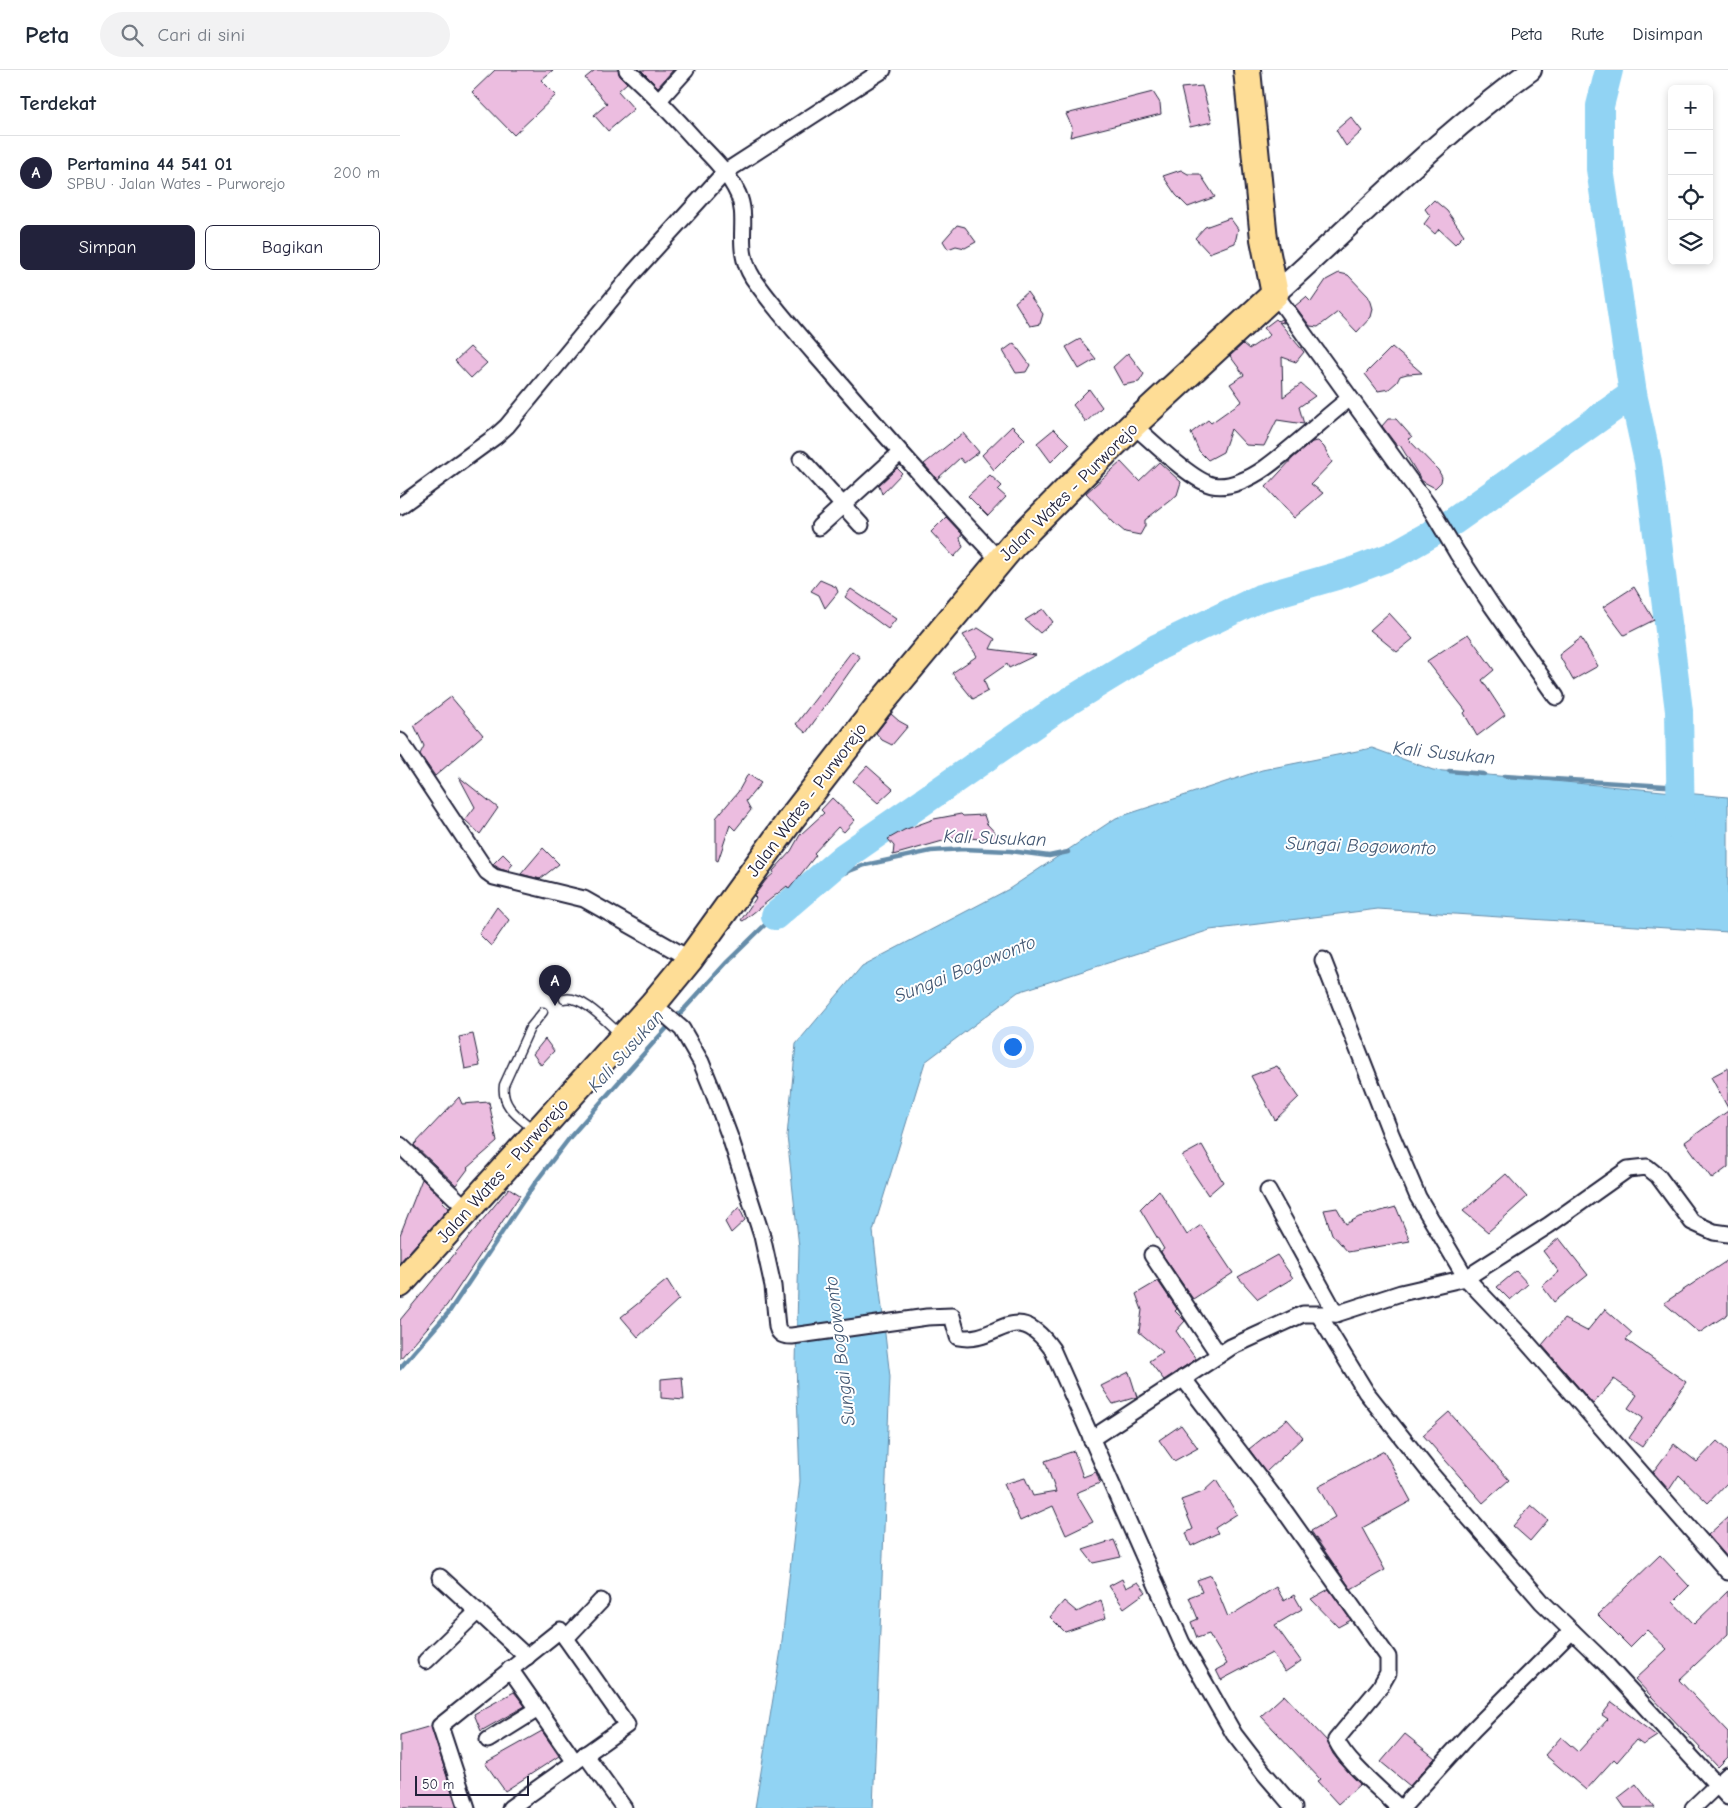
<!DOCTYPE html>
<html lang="id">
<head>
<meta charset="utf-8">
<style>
  :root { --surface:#fff; --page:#f2f2f3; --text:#1f2937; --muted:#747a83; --line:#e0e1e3; --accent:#22223b }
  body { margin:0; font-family:"Comic Neue",sans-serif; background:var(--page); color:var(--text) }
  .controls { position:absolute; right:15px; top:15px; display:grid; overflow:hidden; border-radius:8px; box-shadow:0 2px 8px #0003 }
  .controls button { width:45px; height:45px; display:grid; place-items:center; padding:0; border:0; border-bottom:1px solid var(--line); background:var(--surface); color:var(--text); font:25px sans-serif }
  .scale { position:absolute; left:15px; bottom:12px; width:114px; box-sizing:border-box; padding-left:5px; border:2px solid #22223b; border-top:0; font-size:14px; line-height:18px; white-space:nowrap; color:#22223b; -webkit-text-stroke:4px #fff; paint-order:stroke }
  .you { position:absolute; left:612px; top:976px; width:18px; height:18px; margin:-12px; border:4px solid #fff; border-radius:50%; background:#1a73e8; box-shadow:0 0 0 8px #1a73e833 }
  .badge { display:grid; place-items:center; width:32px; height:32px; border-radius:50%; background:var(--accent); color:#fff; font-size:16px; font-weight:700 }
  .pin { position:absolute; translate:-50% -41px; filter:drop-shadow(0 1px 2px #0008) }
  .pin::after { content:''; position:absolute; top:26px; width:18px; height:15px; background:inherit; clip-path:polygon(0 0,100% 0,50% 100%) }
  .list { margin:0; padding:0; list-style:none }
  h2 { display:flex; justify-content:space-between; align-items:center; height:65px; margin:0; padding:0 20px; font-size:21px }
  h2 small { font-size:16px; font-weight:400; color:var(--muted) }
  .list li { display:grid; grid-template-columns:32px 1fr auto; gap:15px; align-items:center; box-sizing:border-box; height:75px; padding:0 20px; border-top:1px solid var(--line) }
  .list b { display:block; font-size:19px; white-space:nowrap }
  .list p { margin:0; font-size:16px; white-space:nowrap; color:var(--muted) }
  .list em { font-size:16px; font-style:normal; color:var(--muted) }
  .actions { display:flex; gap:10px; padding:15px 20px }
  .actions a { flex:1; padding:11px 0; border:1px solid var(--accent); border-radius:8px; text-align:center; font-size:18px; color:var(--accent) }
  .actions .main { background:var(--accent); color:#fff }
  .icon { flex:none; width:28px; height:28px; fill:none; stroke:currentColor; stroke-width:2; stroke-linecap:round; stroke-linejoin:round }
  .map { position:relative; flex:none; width:1328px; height:1738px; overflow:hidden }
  header { display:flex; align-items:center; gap:30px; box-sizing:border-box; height:70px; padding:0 25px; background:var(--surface); border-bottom:1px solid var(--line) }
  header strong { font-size:24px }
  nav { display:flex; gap:28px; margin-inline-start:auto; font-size:18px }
  .search { width:350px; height:45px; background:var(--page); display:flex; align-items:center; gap:12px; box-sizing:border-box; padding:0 18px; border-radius:28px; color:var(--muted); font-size:19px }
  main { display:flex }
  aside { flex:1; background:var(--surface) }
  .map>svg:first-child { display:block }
  .water { fill:#91d3f3; stroke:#658ca9 }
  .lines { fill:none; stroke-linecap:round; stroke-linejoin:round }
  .stream { stroke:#658ca9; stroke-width:4.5 }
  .river { stroke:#91d3f3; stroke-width:28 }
  .building { fill:#ecbde0; stroke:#22223b }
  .lane-casing { stroke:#22223b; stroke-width:11 }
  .street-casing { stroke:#22223b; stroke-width:19 }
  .secondary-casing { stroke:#22223b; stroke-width:24 }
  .highway-casing { stroke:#22223b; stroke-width:30 }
  .lane { stroke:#fff; stroke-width:8 }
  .street { stroke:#fff; stroke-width:15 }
  .secondary { stroke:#fff; stroke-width:20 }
  .highway { stroke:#fedd96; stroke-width:26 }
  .labels { text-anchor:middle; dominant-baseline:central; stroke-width:4; stroke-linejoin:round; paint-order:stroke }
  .street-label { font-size:18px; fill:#22223b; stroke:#fff }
  .water-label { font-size:19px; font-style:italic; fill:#435772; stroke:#fff }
</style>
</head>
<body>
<header>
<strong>Peta</strong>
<div class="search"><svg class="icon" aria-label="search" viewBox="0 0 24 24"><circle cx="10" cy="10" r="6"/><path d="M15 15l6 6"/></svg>Cari di sini</div>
<nav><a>Peta</a><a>Rute</a><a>Disimpan</a></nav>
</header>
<main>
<aside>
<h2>Terdekat<small></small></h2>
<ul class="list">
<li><span class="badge">A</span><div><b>Pertamina 44 541 01</b><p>SPBU · Jalan Wates - Purworejo</p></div><em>200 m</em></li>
</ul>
<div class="actions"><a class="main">Simpan</a><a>Bagikan</a></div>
</aside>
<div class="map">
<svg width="1328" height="1738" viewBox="0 0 1328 1738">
  <rect width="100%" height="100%" fill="#fff"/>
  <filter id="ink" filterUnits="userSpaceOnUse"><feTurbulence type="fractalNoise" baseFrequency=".02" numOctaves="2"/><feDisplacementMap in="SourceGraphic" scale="10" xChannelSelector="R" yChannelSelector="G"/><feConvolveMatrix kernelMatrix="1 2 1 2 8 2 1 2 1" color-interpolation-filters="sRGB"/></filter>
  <g filter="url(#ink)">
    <polygon class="water" points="972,678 1033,700 1328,727 1328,862 978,839 810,860 618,922 525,992 473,1161 490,1307 473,1738 355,1738 381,1580 400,1411 396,1293 399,1177 387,1066 396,974 462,896 609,819 716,748 862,700"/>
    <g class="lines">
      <g class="stream">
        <polyline points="1049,701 1084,704"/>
        <polyline points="1104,706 1281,717"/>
        <polyline points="0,1298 49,1242 135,1113 171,1066 255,971 327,892 371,849 431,808 465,795 531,781 564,779 610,781 649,786 668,782"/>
      </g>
      <g class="river">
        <polyline points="1209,0 1200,36 1200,99 1233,324"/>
        <polyline points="375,846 445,786 658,638 758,577 860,528 947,503 992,486 1054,451 1233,324 1248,392 1279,641 1281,760"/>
      </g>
    </g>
    <g class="building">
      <polygon points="95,0 153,0 141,10 156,25 114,65 72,22"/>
      <polygon points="195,0 218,0 220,6 227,13 218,21 234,39 208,61 194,45 207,34 185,8"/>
      <polygon points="241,0 273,0 258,17"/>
      <polygon points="802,16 812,52 790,57 781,18"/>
      <polygon points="753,22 760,33 761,44 670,67 672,57 666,44"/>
      <polygon points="951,47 962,61 946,76 936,60"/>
      <polygon points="781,100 788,104 800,104 815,127 788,137 776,125 763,106"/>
      <polygon points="1034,130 1047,141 1064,165 1055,174 1039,159 1035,164 1024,154 1030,146 1025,139"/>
      <polygon points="830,148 838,159 835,173 809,183 795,168 805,157"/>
      <polygon points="557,155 565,157 576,172 565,178 556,176 548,179 543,171"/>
      <polygon points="939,203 948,205 968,226 971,232 973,239 971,247 957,262 938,242 918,257 910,256 895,236 906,227 911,232 926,210"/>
      <polygon points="627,222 643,244 640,254 630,256 615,232"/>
      <polygon points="876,249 878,251 881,249 884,253 879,252 904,282 896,292 882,287 883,327 901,314 915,326 899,337 904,354 877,350 864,376 846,375 831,359 823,382 808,390 799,381 791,363 808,350 811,353 842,331 830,314 844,305 830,286 843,274 849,279 870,265 864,258"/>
      <polygon points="680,269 696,289 679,299 666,277"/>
      <polygon points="614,273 630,295 626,302 616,303 603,281"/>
      <polygon points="70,277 87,293 71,308 55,291"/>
      <polygon points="992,277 1022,303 1007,304 1000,306 997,312 989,319 978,321 965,304"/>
      <polygon points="728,283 744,304 739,312 723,315 713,297"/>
      <polygon points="689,319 702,337 686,352 673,335"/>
      <polygon points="988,349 996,349 1012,367 1008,369 1038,400 1042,407 1041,412 1035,418 1022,411 1000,375 997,376 982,356"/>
      <polygon points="612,356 625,369 594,400 582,385"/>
      <polygon points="654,359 669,374 651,392 637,373"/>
      <polygon points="563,363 579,382 564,393 560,388 537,409 524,394"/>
      <polygon points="918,371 924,377 932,392 911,414 923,423 894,448 866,417 894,387 912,372"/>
      <polygon points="721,392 739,411 759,392 781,412 777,425 745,450 745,456 740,465 725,462 714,453 686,423"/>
      <polygon points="497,398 502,403 482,424 479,415"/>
      <polygon points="590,405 602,416 598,420 606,427 588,446 568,426"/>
      <polygon points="546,447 562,464 560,468 563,477 554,487 531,462"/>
      <polygon points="420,510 436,517 438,522 425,538 419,525 411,521"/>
      <polygon points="1234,517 1254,550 1224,565 1203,537"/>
      <polygon points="451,519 496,549 488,559 445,527"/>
      <polygon points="643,539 653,552 640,563 625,550"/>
      <polygon points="989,543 1013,569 997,582 970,560"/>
      <polygon points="578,558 595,569 590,579 636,585 609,598 607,594 584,610 588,621 573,629 552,603 577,586 563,565"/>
      <polygon points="1068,564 1094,600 1082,610 1105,645 1077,666 1064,643 1066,641 1027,591"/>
      <polygon points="1181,568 1198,596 1173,610 1159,585"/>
      <polygon points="452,581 460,587 406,663 396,654"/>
      <polygon points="51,627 83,665 35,706 20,684 24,676 14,655"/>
      <polygon points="491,644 499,651 508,656 492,675 482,670 476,663"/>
      <polygon points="467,696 493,719 478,733 453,711"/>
      <polygon points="348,704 361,713 346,731 351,740 335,760 330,755 318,791 316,790 316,748 338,722"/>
      <polygon points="59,707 98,738 80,764 65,750 75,737"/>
      <polygon points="432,728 455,750 444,762 438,757 414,783 416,785 389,819 387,816 343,851 341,850 356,828 354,826 366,810 374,803 373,801 391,781 400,765 424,743 421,740"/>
      <polygon points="561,744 563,746 584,745 587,754 603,771 557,767 493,785 494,776 488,769 504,760 534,749"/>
      <polygon points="143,778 159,794 140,809 121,804"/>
      <polygon points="103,784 113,794 107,801 100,799 93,794"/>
      <polygon points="97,837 109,850 91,876 79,864"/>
      <polygon points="73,964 80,996 65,999 59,967"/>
      <polygon points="145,969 154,981 141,995 133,984"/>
      <polygon points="877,996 899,1027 875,1050 851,1006"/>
      <polygon points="1328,998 1328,1038 1311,1007"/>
      <polygon points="59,1027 62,1034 89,1032 97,1072 67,1098 68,1099 56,1115 14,1075"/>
      <polygon points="1328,1041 1328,1097 1312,1109 1285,1072"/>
      <polygon points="802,1075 823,1112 808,1125 782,1086"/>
      <polygon points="1106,1104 1127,1127 1088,1162 1063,1141"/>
      <polygon points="22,1109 44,1130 42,1132 49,1138 0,1192 0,1165"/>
      <polygon points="109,1118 120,1125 47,1235 0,1289 0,1250"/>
      <polygon points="759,1120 787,1165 801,1155 833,1203 793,1229 762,1184 761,1181 764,1179 740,1139"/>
      <polygon points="339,1137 345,1150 331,1163 325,1152"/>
      <polygon points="996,1137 1010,1171 948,1182 932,1164 924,1140 937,1138 946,1154 959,1147"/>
      <polygon points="1159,1168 1188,1205 1154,1232 1142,1216 1159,1202 1143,1181"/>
      <polygon points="877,1185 893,1208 858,1229 838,1207"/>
      <polygon points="1328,1190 1328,1244 1299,1263 1264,1233"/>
      <polygon points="1116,1201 1128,1214 1110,1230 1097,1217"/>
      <polygon points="267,1210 279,1229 238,1267 221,1247"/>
      <polygon points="758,1211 777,1239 775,1241 785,1251 776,1261 796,1289 764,1310 749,1291 763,1282 739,1262 742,1240 736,1224"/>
      <polygon points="1205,1239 1232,1263 1226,1270 1286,1312 1242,1377 1229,1368 1243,1348 1228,1338 1237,1325 1214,1309 1193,1334 1142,1275 1164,1249 1187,1261"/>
      <polygon points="729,1302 737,1327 713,1334 701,1316"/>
      <polygon points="282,1307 284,1330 261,1328 261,1309"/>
      <polygon points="1049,1342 1109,1410 1083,1433 1023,1365"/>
      <polygon points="887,1349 903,1367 866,1402 849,1379"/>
      <polygon points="781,1355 798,1378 774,1391 759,1370"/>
      <polygon points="1317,1371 1328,1381 1328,1412 1308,1433 1279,1405 1269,1420 1253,1402 1274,1374 1297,1392"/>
      <polygon points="674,1381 683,1407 696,1402 700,1413 676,1423 693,1452 666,1465 653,1436 620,1451 604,1414 625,1408 633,1426 656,1422 645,1391"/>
      <polygon points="984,1381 1011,1431 962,1458 985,1500 951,1519 911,1461 935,1447 918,1417"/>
      <polygon points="816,1410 837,1444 815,1458 818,1463 791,1476 786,1463 793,1459 781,1430 803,1422"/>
      <polygon points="1131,1435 1148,1450 1130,1471 1113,1456"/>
      <polygon points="1328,1447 1328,1488 1308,1465"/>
      <polygon points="714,1470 721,1487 693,1493 683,1480"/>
      <polygon points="1260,1485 1289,1516 1273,1532 1294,1554 1328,1521 1328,1564 1279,1610 1328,1662 1328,1687 1318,1697 1235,1609 1267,1579 1247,1560 1230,1577 1198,1545"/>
      <polygon points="811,1505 828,1547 876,1517 884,1531 894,1525 902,1539 875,1555 901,1591 885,1602 872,1583 821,1610 816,1600 827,1594 809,1564 797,1568 791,1552 798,1549 789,1527 802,1522 797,1510"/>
      <polygon points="722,1509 726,1518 738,1512 746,1522 724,1538 709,1516"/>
      <polygon points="929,1519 951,1550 938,1557 911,1529"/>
      <polygon points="701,1530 706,1548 665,1562 650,1547 664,1531 677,1542"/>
      <polygon points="114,1622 125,1636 81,1661 74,1644"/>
      <polygon points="884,1625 927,1671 933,1684 940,1693 960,1714 938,1734 917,1711 920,1709 861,1646"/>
      <polygon points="1212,1632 1257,1666 1243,1675 1236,1670 1217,1692 1214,1689 1186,1720 1145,1685 1161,1667 1178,1682 1208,1649 1202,1645"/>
      <polygon points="31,1656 57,1738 0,1738 0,1665"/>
      <polygon points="142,1661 159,1686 105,1721 85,1693"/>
      <polygon points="1005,1664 1035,1688 1010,1716 981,1692"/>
      <polygon points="1236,1714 1255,1738 1225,1738 1218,1728"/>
    </g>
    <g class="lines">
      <g class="lane-casing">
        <g id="lane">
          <path d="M164,929C182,924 208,954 221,965"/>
          <path d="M134,1060C119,1047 101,1037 104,1015L130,958L143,942"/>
        </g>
      </g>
      <g class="street-casing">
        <g id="street">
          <path d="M227,0C252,23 275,47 298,73C313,88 329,104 338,124C350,151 333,177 353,208C379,245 411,279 440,313C492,373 545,433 600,491"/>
          <polyline points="259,30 286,0"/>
          <polyline points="875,224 1032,441 1057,483 1092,536 1156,627"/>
          <path d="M733,355C751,370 791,410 812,415C829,419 851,408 865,398C894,377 921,351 950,328"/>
          <polyline points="401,389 461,455"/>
          <polyline points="0,436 96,366 107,356 234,202 325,102 483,0"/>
          <polyline points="419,457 500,383"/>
          <polyline points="0,671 87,802 94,807 184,829 290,889"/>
          <polyline points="923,890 991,1064 1018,1127 1066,1208 1124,1269 1328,1502"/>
          <path d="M253,934L282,959L301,992L312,1019L331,1070L362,1166L373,1216L377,1257C379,1265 384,1266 392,1266L527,1247L552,1246L558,1267C599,1275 614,1226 652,1279L782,1573L834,1664L864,1703L894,1738"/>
          <polyline points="0,1075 67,1139"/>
          <polyline points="868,1121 936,1244"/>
          <polyline points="752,1185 819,1285 831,1277 903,1244 936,1244 1001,1223 1066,1208 1149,1155 1228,1099 1247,1097 1258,1106 1292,1152 1314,1162 1328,1164"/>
          <polyline points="919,1245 966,1322 1031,1404 1142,1532 1204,1592 1317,1715 1293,1738"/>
          <path d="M783,1308L881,1436L988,1587V1603L980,1617L936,1670C947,1693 981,1720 999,1738"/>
          <polyline points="691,1369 819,1285"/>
          <polyline points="40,1507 127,1587"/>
          <polyline points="166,1568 201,1531"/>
          <polyline points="26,1591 78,1541"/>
          <polyline points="110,1599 175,1692"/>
          <polyline points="88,1670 138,1639"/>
          <polyline points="185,1684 224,1738"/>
          <polyline points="1328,1705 1317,1715 1328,1727"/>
          <polyline points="67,1738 40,1656 160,1560 227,1655 110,1738"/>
          <polyline points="1002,1738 1073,1660 1172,1561"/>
        </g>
      </g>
      <g class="secondary-casing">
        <path id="secondary" d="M875,224C960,148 1039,66 1131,0"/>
      </g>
      <g class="highway-casing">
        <polyline id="highway" points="0,1214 253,934 290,889 391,749 477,638 612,476 672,415 733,355 875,224 864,169 847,0"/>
      </g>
      <use href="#lane" class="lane"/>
      <use href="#street" class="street"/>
      <use href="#secondary" class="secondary"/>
      <use href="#highway" class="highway"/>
    </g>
  </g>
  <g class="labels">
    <g class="street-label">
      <text transform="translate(669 422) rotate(-45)">Jalan Wates - Purworejo</text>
      <text transform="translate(407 730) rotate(-53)">Jalan Wates - Purworejo</text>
      <text transform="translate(103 1101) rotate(-48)">Jalan Wates - Purworejo</text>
    </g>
    <g class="water-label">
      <text transform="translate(1044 683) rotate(6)">Kali Susukan</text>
      <text transform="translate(595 768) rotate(2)">Kali Susukan</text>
      <text transform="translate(961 776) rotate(2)">Sungai Bogowonto</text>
      <text transform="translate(565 899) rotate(-22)">Sungai Bogowonto</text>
      <text transform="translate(226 981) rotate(-48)">Kali Susukan</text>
      <text transform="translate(440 1281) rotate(-97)">Sungai Bogowonto</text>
    </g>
  </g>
</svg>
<div class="controls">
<button>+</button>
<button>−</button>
<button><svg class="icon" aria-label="locate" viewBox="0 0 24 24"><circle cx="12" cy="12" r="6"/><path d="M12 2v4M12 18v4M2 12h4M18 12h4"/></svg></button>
<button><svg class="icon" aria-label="layers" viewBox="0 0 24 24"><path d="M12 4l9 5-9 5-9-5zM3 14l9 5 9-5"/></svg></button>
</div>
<div class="scale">50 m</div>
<div class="you"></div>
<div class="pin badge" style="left:155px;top:936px">A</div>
</div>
</main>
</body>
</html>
